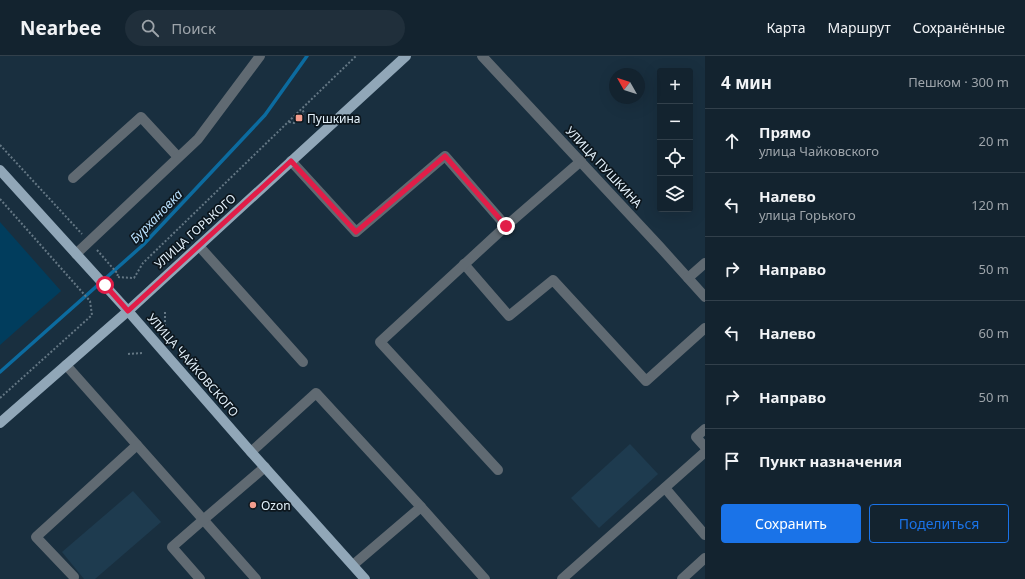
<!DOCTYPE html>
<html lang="ru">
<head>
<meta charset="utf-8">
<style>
  :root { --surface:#13232f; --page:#202f3b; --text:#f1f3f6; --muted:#9da4aa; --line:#32404b; --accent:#1a73e8 }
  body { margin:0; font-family:"Noto Sans",sans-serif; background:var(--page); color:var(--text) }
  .controls { position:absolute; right:12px; top:12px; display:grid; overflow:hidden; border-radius:4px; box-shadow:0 4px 16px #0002 }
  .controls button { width:36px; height:36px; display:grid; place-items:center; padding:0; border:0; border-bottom:1px solid var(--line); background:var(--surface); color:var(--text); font:20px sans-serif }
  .compass { position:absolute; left:609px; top:12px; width:36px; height:36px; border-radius:50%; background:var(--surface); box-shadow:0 4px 16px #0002; rotate:309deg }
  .stop { position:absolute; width:12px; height:12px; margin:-9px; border:3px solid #e11d48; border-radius:50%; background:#fff }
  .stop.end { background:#e11d48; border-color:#fff; box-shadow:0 1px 4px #0008 }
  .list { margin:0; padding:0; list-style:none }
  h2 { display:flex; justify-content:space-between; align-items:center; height:52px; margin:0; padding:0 16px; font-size:17px }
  h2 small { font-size:13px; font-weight:400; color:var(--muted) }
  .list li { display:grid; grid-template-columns:26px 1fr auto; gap:12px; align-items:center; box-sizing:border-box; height:64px; padding:0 16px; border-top:1px solid var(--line) }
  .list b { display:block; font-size:15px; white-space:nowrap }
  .list p { margin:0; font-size:13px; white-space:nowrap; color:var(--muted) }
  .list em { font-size:13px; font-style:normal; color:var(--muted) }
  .actions { display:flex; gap:8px; padding:12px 16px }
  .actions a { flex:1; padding:9px 0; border:1px solid var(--accent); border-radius:4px; text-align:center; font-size:14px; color:var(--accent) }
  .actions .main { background:var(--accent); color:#fff }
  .icon { flex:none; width:22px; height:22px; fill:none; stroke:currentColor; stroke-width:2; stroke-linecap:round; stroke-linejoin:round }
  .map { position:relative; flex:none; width:705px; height:523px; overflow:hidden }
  header { display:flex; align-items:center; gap:24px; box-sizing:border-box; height:56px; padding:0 20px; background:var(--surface); border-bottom:1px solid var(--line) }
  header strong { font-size:19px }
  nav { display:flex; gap:22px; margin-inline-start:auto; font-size:14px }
  .search { width:280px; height:36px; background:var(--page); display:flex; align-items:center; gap:10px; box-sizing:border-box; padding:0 14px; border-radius:22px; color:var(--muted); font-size:15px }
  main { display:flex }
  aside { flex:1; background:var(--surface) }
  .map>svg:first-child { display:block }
  .built { fill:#1e3b4f }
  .green { fill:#013d5d }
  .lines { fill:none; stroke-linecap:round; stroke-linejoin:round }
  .stream { stroke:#0c6b9f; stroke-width:3.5 }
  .path { stroke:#647784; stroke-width:2; stroke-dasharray:2 2; stroke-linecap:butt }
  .minor { stroke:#606a72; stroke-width:10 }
  .major { stroke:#91a7b8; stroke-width:10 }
  .route { stroke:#e11d48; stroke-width:5 }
  .poi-dot { fill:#f49d8d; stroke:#0c161d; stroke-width:1.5 }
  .labels { text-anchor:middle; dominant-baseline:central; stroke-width:3.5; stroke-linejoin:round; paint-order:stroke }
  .poi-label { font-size:12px; fill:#e4f2fc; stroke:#0c161d; text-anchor:start }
  .street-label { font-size:12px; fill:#e4f2fc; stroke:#0c161d }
  .water-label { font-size:13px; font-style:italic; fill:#b7defb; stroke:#0c161d }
</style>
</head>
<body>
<header>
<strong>Nearbee</strong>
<div class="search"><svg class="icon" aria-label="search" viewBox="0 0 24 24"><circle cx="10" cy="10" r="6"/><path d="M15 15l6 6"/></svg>Поиск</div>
<nav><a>Карта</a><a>Маршрут</a><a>Сохранённые</a></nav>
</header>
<main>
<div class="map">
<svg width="705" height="523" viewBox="0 0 705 523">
  <rect width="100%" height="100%" fill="#192f3f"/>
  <g class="built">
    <polygon points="630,388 658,418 599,472 571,442"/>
    <polygon points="133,435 161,466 95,523 84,523 62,496"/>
  </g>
  <polygon class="green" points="0,166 61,235 0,289"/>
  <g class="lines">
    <polyline class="stream" points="0,316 143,189 265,59 307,0"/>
    <g class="path">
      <polyline points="289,66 294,67 304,57 302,53"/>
      <polyline points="0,89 82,178"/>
      <polyline points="0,143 90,245 92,259 0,342"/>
      <polyline points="97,194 118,218 117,221 134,222 143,207 356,0"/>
      <polyline points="165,256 165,277"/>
      <polyline points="128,298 143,297"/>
    </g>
    <g class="minor">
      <polyline points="482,0 660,191 705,241"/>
      <polyline points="291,105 356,176 445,100 506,170"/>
      <polyline points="73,122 141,61 178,101"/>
      <polyline points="199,190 303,306"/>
      <polyline points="76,198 198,83 260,0"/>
      <polyline points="464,208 509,260 553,224 646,325 705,272"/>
      <polyline points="688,222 705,207"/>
      <polyline points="66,309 256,523"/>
      <polyline points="705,373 696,381 705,391"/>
      <polyline points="251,396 316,337 421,451"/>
      <polyline points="498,414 380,286 506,170 581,105"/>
      <polyline points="665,432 705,479"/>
      <polyline points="353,509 421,451 485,523"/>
      <polyline points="74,521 36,481 137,389"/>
      <polyline points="200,523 172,491 203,464 265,411"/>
      <polyline points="562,523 705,396"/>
      <polyline points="682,523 705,502"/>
    </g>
    <g class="major">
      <polyline points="0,114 128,255 251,396 365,523"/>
      <polyline points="0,367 128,255 406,0"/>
    </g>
  </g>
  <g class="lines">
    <polyline class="route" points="105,229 128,255 291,105 356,176 445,100 506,170"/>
  </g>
  <g class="poi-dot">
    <rect x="295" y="58" width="8" height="8" rx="2"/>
    <circle cx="253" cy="449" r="4"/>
  </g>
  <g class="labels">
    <g class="poi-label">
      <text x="307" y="62">Пушкина</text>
      <text x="261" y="449">Ozon</text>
    </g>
    <g class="street-label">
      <text transform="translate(604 111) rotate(47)">УЛИЦА ПУШКИНА</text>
      <text transform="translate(195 175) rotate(-42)">УЛИЦА ГОРЬКОГО</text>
      <text transform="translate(193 309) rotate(49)">УЛИЦА ЧАЙКОВСКОГО</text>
    </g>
    <g class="water-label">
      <text transform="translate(156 160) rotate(-46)">Бурхановка</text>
    </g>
  </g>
</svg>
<div class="controls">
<button>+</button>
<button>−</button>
<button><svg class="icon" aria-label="locate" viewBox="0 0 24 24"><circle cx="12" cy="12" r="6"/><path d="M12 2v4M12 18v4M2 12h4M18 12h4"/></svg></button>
<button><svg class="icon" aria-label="layers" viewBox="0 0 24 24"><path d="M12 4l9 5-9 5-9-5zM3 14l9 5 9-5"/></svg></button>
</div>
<svg class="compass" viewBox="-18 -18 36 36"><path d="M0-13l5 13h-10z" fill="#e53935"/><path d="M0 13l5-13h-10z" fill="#9da4aa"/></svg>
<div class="stop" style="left:105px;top:229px"></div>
<div class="stop end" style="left:506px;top:170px"></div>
</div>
<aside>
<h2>4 мин<small>Пешком · 300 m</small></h2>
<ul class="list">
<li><svg class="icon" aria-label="ahead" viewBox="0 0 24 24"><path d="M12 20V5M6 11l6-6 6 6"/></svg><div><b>Прямо</b><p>улица Чайковского</p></div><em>20 m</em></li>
<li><svg class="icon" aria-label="left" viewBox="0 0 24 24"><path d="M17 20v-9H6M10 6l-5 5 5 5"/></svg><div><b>Налево</b><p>улица Горького</p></div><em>120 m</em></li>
<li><svg class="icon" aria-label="right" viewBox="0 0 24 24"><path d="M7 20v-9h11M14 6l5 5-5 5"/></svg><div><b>Направо</b></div><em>50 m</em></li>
<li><svg class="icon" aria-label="left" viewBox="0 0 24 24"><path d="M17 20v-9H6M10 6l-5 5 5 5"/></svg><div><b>Налево</b></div><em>60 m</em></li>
<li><svg class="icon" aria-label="right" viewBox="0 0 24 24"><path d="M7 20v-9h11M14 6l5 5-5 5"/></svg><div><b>Направо</b></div><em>50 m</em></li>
<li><svg class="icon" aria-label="arrive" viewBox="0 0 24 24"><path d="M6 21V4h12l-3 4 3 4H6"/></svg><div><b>Пункт назначения</b></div></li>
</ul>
<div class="actions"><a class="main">Сохранить</a><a>Поделиться</a></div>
</aside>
</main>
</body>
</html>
